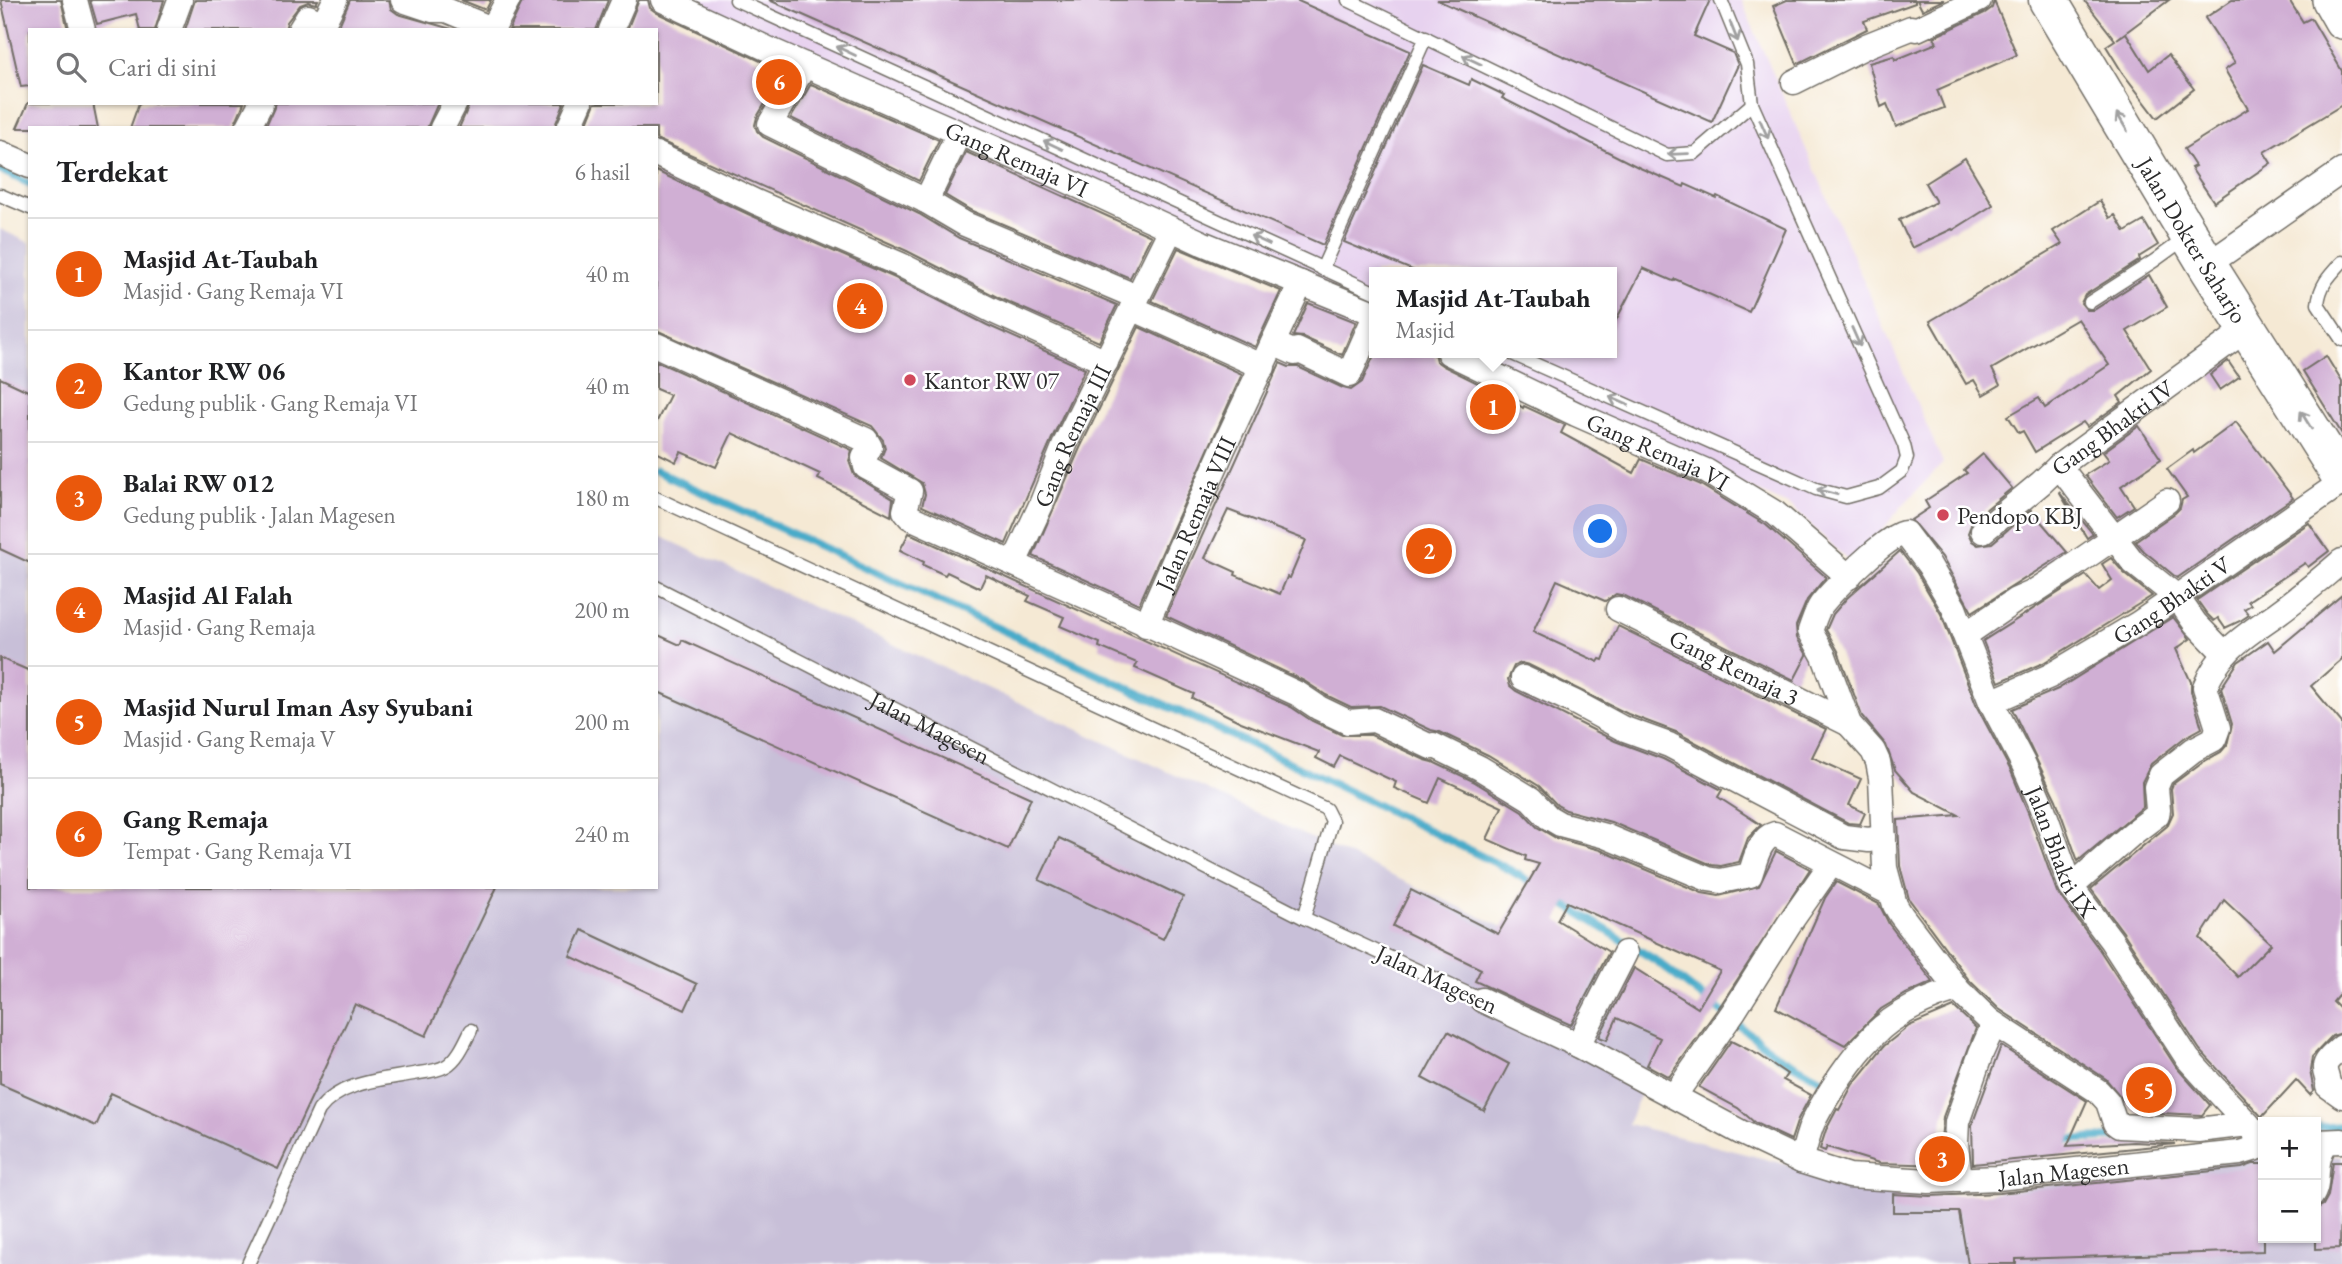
<!DOCTYPE html>
<html lang="id">
<head>
<meta charset="utf-8">
<style>
  :root { --surface:#fff; --page:#f2f2f2; --text:#202124; --muted:#757577; --line:#e0e0e0; --accent:#ea580c }
  body { margin:0; font-family:"EB Garamond",serif; background:var(--page); color:var(--text) }
  .controls { position:absolute; right:21px; bottom:21px; display:grid; overflow:hidden; border-radius:0px; box-shadow:0 2px 5px #0004 }
  .controls button { width:63px; height:63px; display:grid; place-items:center; padding:0; border:0; border-bottom:2px solid var(--line); background:var(--surface); color:var(--text); font:35px sans-serif }
  .you { position:absolute; left:1601px; top:532px; width:24px; height:24px; margin:-18px; border:5px solid #fff; border-radius:50%; background:#1a73e8; box-shadow:0 0 0 10px #1a73e833 }
  .badge { display:grid; place-items:center; width:46px; height:46px; border-radius:50%; background:var(--accent); color:#fff; font-size:23px; font-weight:700 }
  .pin { position:absolute; translate:-50% -50%; border:4px solid #fff; box-shadow:0 2px 7px #0006 }
  .popup { position:absolute; left:1369px; top:267px; width:248px; height:91px; box-sizing:border-box; display:grid; place-content:center; border-radius:0px; background:var(--surface); filter:drop-shadow(0 2px 5px #0005); font-size:23px; white-space:nowrap; color:var(--muted) }
  .popup b { font-size:26px; color:var(--text) }
  .popup::after { content:''; position:absolute; left:50%; top:100%; margin-left:-14px; border:14px solid transparent; border-top-color:var(--surface) }
  .list { margin:0; padding:0; list-style:none }
  h2 { display:flex; justify-content:space-between; align-items:center; height:91px; margin:0; padding:0 28px; font-size:30px }
  h2 small { font-size:23px; font-weight:400; color:var(--muted) }
  .list li { display:grid; grid-template-columns:46px 1fr auto; gap:21px; align-items:center; box-sizing:border-box; height:112px; padding:0 28px; border-top:2px solid var(--line) }
  .list b { display:block; font-size:26px; white-space:nowrap }
  .list p { margin:0; font-size:23px; white-space:nowrap; color:var(--muted) }
  .list em { font-size:23px; font-style:normal; color:var(--muted) }
  .icon { flex:none; width:38px; height:38px; fill:none; stroke:currentColor; stroke-width:2; stroke-linecap:round; stroke-linejoin:round }
  .map { position:relative; flex:none; width:2342px; height:1264px; overflow:hidden }
  .search { position:absolute; background:var(--surface); box-shadow:0 2px 5px #0004; left:28px; top:28px; width:630px; height:77px; display:flex; align-items:center; gap:18px; box-sizing:border-box; padding:0 24px; border-radius:0px; color:var(--muted); font-size:26px }
  .panel { position:absolute; background:var(--surface); box-shadow:0 2px 5px #0004; left:28px; top:126px; width:630px; height:763px; border-radius:0px }
  .map>svg:first-child { display:block }
  .built { fill:#e7d2ef }
  .industrial { fill:#c8bfd8 }
  .lines { fill:none; stroke-linecap:round; stroke-linejoin:round }
  .stream { stroke:#49abc9; stroke-width:8 }
  .building { fill:#d0afd4; fill-rule:evenodd }
  .lane-casing { stroke:#726e66; stroke-width:15 }
  .street-casing { stroke:#726e66; stroke-width:27 }
  .secondary-casing { stroke:#726e66; stroke-width:38 }
  .primary-casing { stroke:#726e66; stroke-width:41 }
  .lane { stroke:#fff; stroke-width:12 }
  .street { stroke:#fff; stroke-width:24 }
  .secondary { stroke:#fff; stroke-width:35 }
  .primary { stroke:#fff; stroke-width:38 }
  .oneway { stroke:#a0a0a0 }
  .poi-dot { fill:#d1495b; stroke:#fff; stroke-width:2.5 }
  .labels { text-anchor:middle; dominant-baseline:central; stroke-width:5; stroke-linejoin:round; paint-order:stroke }
  .street-label { font-size:24px; fill:#2b2b2b; stroke:#fff }
  .poi-label { font-size:24px; fill:#2b2b2b; stroke:#fff; text-anchor:start }
</style>
</head>
<body>
<div class="map">
<svg width="2342" height="1264" viewBox="0 0 2342 1264">
  <rect width="100%" height="100%" fill="#fff"/>
  <filter id="ink" filterUnits="userSpaceOnUse"><feTurbulence type="fractalNoise" baseFrequency=".0143" numOctaves="2"/><feDisplacementMap in="SourceGraphic" scale="14" xChannelSelector="R" yChannelSelector="G"/><feConvolveMatrix kernelMatrix="1 2 1 2 8 2 1 2 1" color-interpolation-filters="sRGB"/></filter>
  <filter id="wash" filterUnits="userSpaceOnUse"><feTurbulence type="fractalNoise" baseFrequency=".00686" numOctaves="4" result="noise"/><feDisplacementMap in="SourceGraphic" scale="28" xChannelSelector="R" yChannelSelector="G"/><feGaussianBlur stdDeviation="1.57" result="paint"/><feColorMatrix in="noise" values="0 0 0 0 0 0 0 0 0 0 0 0 0 0 0 0 0 1.4 0 .05"/><feComposite in="paint" operator="in"/></filter>
  <g filter="url(#wash)">
    <rect width="100%" height="100%" fill="#f5e9d4"/>
    <polygon class="built" points="679,0 1741,0 1943,463 1903,505 1853,565 1792,507 1454,353 1612,353 1612,272 1374,272 1374,316"/>
    <polygon class="industrial" points="0,229 30,243 30,887 656,887 656,534 1677,1008 1628,1124 1930,1201 2247,1158 2263,1158 2263,1238 2316,1238 2316,1157 2342,1156 2342,1264 0,1264"/>
    <g class="lines">
      <g class="stream">
        <polyline points="0,170 30,184"/>
        <polyline points="656,471 1276,756 1510,870 1537,886"/>
        <polyline points="1556,899 1655,960 1777,1055 1829,1084"/>
        <polyline points="2316,1128 2342,1126"/>
        <polyline points="2062,1140 2126,1137"/>
      </g>
    </g>
    <g id="blocks">
      <g class="building">
        <polygon points="1,0 61,0 68,30 30,30 30,86 21,87"/>
        <polygon points="90,0 164,0 155,30 140,30 136,14 97,24"/>
        <polygon points="195,0 318,0 316,4 308,2 300,5 287,22 285,30 185,30"/>
        <polygon points="350,0 389,0 391,9 398,14 455,30 337,30"/>
        <polygon points="461,0 491,0 486,10"/>
        <polygon points="523,0 608,0 596,30 509,30"/>
        <polygon points="639,0 648,0 650,8 657,13 784,72 757,117 755,125 757,131 763,137 919,214 959,238 1117,305 1099,342 999,298 907,251 656,139 656,128 585,128 595,103 656,103 656,30 627,30"/>
        <polygon points="769,0 1296,0 1410,51 1323,245"/>
        <polygon points="1437,0 1710,0 1694,36 1733,53 1738,65 1712,122"/>
        <polygon points="1787,0 1915,0 1915,3 1864,21 1867,29 1797,64 1773,6"/>
        <polygon points="1917,0 1944,0 1922,10"/>
        <polygon points="2084,0 2169,0 2117,39 2126,33 2149,70 2168,55 2194,89 2157,118 2122,72 2106,46 2115,40"/>
        <polygon points="2232,0 2289,0 2303,22 2311,18 2342,71 2342,105 2264,152 2271,163 2214,202 2191,168 2195,166 2184,149 2248,109 2225,70 2235,63 2205,18"/>
        <polygon points="1994,1 2017,55 1937,90 1944,108 1896,127 1887,104 1881,107 1869,63 1894,56 1895,60 1937,43 1934,37 1985,13 1992,8"/>
        <polygon points="1423,65 1469,85 1471,79 1504,95 1502,98 1640,168 1684,187 1685,184 1716,198 1717,196 1786,229 1749,312 1675,279 1673,281 1643,268 1612,328 1612,272 1417,272 1344,242"/>
        <polygon points="811,84 939,140 919,181 791,118"/>
        <polygon points="28,103 93,103 98,128 17,128"/>
        <polygon points="139,103 244,103 233,128 130,128"/>
        <polygon points="276,103 438,103 427,128 265,128"/>
        <polygon points="470,103 564,103 554,128 459,128"/>
        <polygon points="966,152 1151,236 1130,278 972,211 945,195"/>
        <polygon points="1965,158 1993,205 1953,230 1952,229 1912,248 1899,220 1936,202 1925,183"/>
        <polygon points="656,171 750,215 895,278 987,325 1085,369 1053,436 1006,544 922,506 925,494 922,483 881,458 885,448 883,440 872,426 656,330"/>
        <polygon points="2100,201 2110,218 2115,215 2125,232 2144,221 2158,245 2139,257 2140,260 2085,295 2081,303 2087,310 2094,310 2149,275 2167,307 2127,331 2151,369 2118,396 2122,402 2087,427 2083,422 2035,452 2023,431 2019,433 2008,416 2039,398 2045,408 2109,365 2078,319 1992,369 2000,385 1983,395 1974,380 1966,384 1930,321 2062,244 2053,231"/>
        <polygon points="1178,248 1281,291 1255,347 1152,301"/>
        <polygon points="1308,303 1356,322 1342,355 1303,337 1293,336"/>
        <polygon points="1139,327 1242,374 1139,604 1033,556 1080,448"/>
        <path d="M1375,353H1434L1436,361L1443,366L1512,400L1523,408L1524,406L1565,425L1561,433L1634,473L1641,459L1699,484L1766,525L1826,577L1807,600L1796,626L1797,638L1807,655L1794,680L1625,596L1616,594L1605,601L1557,580L1533,632L1598,662L1600,659L1603,660L1618,626L1826,729L1812,757L1861,779L1849,805L1865,813L1860,824L1848,823L1676,732L1628,714L1529,665L1521,663L1514,666L1508,679L1510,686L1516,691L1615,741L1663,759L1722,790L1718,797L1761,825L1748,838L1739,862L1721,866L1712,865L1611,822L1566,810L1557,805L1539,786L1488,755L1440,732L1431,730L1380,706L1351,707L1326,695L1304,681L1166,616L1280,363L1289,367H1298L1343,388L1351,390L1362,382ZM1228,510L1306,540L1290,578L1287,577L1280,594L1235,575L1236,572L1205,558Z"/>
        <polygon points="2326,356 2342,382 2342,434 2303,371"/>
        <polygon points="656,361 852,450 849,461 854,475 893,499 891,516 818,479 820,474 732,433 716,467 681,452 676,462 656,452 656,423 670,395 656,389"/>
        <polygon points="2228,361 2239,377 2220,390 2210,375"/>
        <polygon points="0,378 30,392 30,563 0,549"/>
        <polygon points="2236,422 2293,498 2177,578 2144,551 2135,541 2175,513 2180,508 2182,500 2187,497 2167,469 2193,450 2194,453"/>
        <polygon points="2139,426 2161,459 2121,486 2134,506 2117,517 2085,475 2109,460 2103,452"/>
        <polygon points="1983,454 2012,488 1973,520 1968,533 1972,541 1978,545 1992,543 2031,510 2067,552 1972,612 1942,557 1911,520 1929,508 1925,501 1967,473 1964,470"/>
        <polygon points="2059,492 2093,534 2087,538"/>
        <polygon points="2309,523 2329,551 2308,567 2305,563 2248,601 2251,605 2244,609 2249,615 2240,621 2225,628 2218,618 2214,621 2207,614 2197,600"/>
        <polygon points="909,533 1291,707 1312,721 1342,735 1371,735 1425,760 1433,762 1473,781 1522,811 1537,827 1556,838 1600,850 1702,893 1719,896 1759,886 1776,851 1810,869 1722,1003 1669,1077 1647,1065 1660,1038 1617,1018 1607,1040 1599,1037 1634,968 1698,1008 1720,971 1567,902 1557,920 1609,952 1571,1025 1475,981 1481,969 1393,926 1411,890 1498,934 1539,864 1525,860 1526,856 1487,839 1502,807 1440,778 1429,803 1394,788 1396,782 1340,756 1334,767 1316,758 1319,752 1241,722 1192,698 1194,694 1135,668 1137,663 1099,647 1100,643 1060,626 1064,617 1027,601 1030,596 986,575 980,588 947,572 945,575 923,565 924,562 900,550"/>
        <polygon points="1900,551 1917,573 1941,614 1977,707 2011,771 2028,812 2057,892 2099,949 2176,1067 2210,1105 2202,1115 2138,1112 2123,1100 2106,1079 1999,1009 1969,980 1909,899 1900,866 1898,820 1959,815 1914,792 1895,770 1886,745 1862,716 1838,651 1826,630 1833,614 1847,598"/>
        <polygon points="2111,558 2124,573 2152,596 2043,663 1999,682 1983,641 2086,575 2099,590 2112,580 2102,564"/>
        <path d="M2342,595V659L2311,686L2342,723V991L2333,1002L2342,1011V1033L2332,1036L2312,1057L2310,1071L2314,1091L2310,1095L2296,1080L2262,1117L2200,1050L2123,932L2091,889L2167,826L2173,813L2171,789L2173,784L2201,763L2221,752L2227,745L2232,724L2221,688L2238,662L2268,641L2275,651ZM2224,900L2271,944L2238,977L2200,938Z"/>
        <polygon points="2173,617 2190,639 2176,649 2191,682 2191,691 2202,728 2184,738 2151,764 2142,782 2143,807 2078,861 2056,800 2012,709 2058,689"/>
        <polygon points="656,634 680,645 682,640 1031,798 1008,849 656,691"/>
        <polygon points="0,658 30,671 30,887 497,887 426,1036 355,1004 278,1169 111,1093 96,1126 0,1084"/>
        <polygon points="1059,838 1183,897 1163,939 1039,880"/>
        <polygon points="1836,882 1879,904 1889,924 1933,982 1906,994 1881,1009 1845,1045 1776,1008 1825,898"/>
        <polygon points="582,930 697,984 685,1010 570,956"/>
        <polygon points="1954,1007 1976,1028 1943,1117 1941,1142 1943,1165 1879,1163 1827,1147 1825,1151 1820,1149 1826,1130 1837,1109 1839,1110 1853,1084 1884,1046 1909,1026"/>
        <polygon points="1448,1031 1509,1064 1484,1111 1422,1078"/>
        <polygon points="1731,1041 1759,1055 1787,1074 1783,1080 1811,1095 1798,1119 1791,1140 1755,1123 1738,1108 1699,1087"/>
        <polygon points="2001,1046 2087,1101 2067,1146 2133,1142 2175,1144 1973,1164 1972,1125"/>
        <polygon points="2333,1162 2342,1162 2340,1248 2316,1249 2316,1209 2323,1205 2328,1196"/>
        <polygon points="2253,1164 2263,1164 2263,1251 2016,1259 2016,1264 1968,1264 1959,1212 1893,1212 1893,1194 1930,1196 1999,1193 2242,1168"/>
      </g>
    </g>
  </g>
  <g filter="url(#ink)">
    <use href="#blocks" fill-opacity="0" stroke="#726e66" stroke-width="2"/>
    <g class="lines">
      <g class="lane-casing">
        <g id="lane">
          <polyline points="736,0 1374,292"/>
          <polyline points="1348,0 1667,155 1695,153 1752,104"/>
          <polyline points="0,195 30,208"/>
          <path d="M2342,262C2329,276 2320,285 2318,304L2342,340"/>
          <polyline points="1322,269 1426,37"/>
          <polyline points="2090,302 2154,261 2187,237"/>
          <polyline points="1510,353 1816,489 1846,497 1879,488 1902,471 1907,458 1904,445 1752,104 1747,64 1721,0"/>
          <polyline points="656,498 1326,809 1332,821 1304,918"/>
          <path id="s1" d="M656,587L1304,918L1482,1000"/>
          <path d="M2316,1200C2329,1183 2315,1163 2335,1141"/>
          <path d="M248,1264L319,1110C342,1080 384,1080 419,1073C427,1072 439,1070 446,1066C458,1059 465,1042 471,1030"/>
        </g>
      </g>
      <g class="street-casing">
        <g id="street">
          <polyline points="75,0 83,30"/>
          <polyline points="403,0 433,10 446,10 492,29"/>
          <path id="s2" d="M663,0L766,48L1053,174L1202,243L1374,313"/>
          <polyline points="169,30 180,0"/>
          <polyline points="300,30 308,17 321,23 324,22 335,0"/>
          <polyline points="492,30 508,0"/>
          <polyline points="611,30 624,0"/>
          <polyline points="805,65 770,124 926,201 965,224 1137,297"/>
          <polyline points="1794,82 1866,46 1911,28 1917,29 1979,0"/>
          <polyline points="248,128 261,103"/>
          <polyline points="442,128 455,103"/>
          <polyline points="569,128 580,103"/>
          <polyline points="0,153 30,166"/>
          <polyline points="656,154 756,202 901,265 993,311 1106,362"/>
          <polyline points="926,201 959,133"/>
          <polyline points="2207,265 2342,171"/>
          <polyline points="1132,308 1263,367"/>
          <polyline points="1273,343 1295,353 1297,350 1349,375 1374,318"/>
          <path d="M656,345L866,440L870,447L864,458L866,467L910,491L905,511L910,517L1178,638L1298,694L1319,708L1348,722L1374,720L1431,747L1433,745L1480,768L1531,799L1548,817L1560,824L1605,836L1708,879L1721,881L1750,875C1755,861 1759,838 1775,834L1892,894"/>
          <path id="s3" d="M1449,353L1576,414L1706,471L1775,513L1849,577"/>
          <polyline points="2059,466 2133,562 2177,597 2195,623 2225,654"/>
          <path id="s4" d="M1983,531L2041,483L2059,466L2248,328"/>
          <path id="s5" d="M1014,563L1041,505L1066,442L1171,229"/>
          <path id="s6" d="M1618,609L1849,724"/>
          <path id="s7" d="M1146,625L1223,449L1301,283"/>
          <polyline points="1965,635 2016,600 2032,593 2064,572 2167,501"/>
          <polyline points="1523,678 1574,702 1622,728 1669,745 1844,837 1869,840 1884,837"/>
          <path id="s8" d="M1991,702L2050,676L2139,623L2342,482"/>
          <path d="M2071,887L2133,833L2157,815L2158,810L2156,787L2161,775L2193,750L2214,739L2218,728L2205,687C2221,648 2247,635 2279,612C2301,596 2322,578 2342,561"/>
          <path id="s9" d="M1482,1000L1578,1045L1742,1133L1801,1161L1849,1176L1929,1181L1997,1178L2240,1153L2263,1146"/>
          <polyline points="1578,1045 1625,953"/>
          <path d="M2342,1047C2337,1052 2325,1060 2325,1067C2324,1074 2329,1079 2328,1086L2342,1096"/>
          <polyline points="1674,1096 1734,1011 1789,924 1831,864"/>
          <path id="s10" d="M2248,1124L2198,1130L2119,1126L2115,1123L2108,1102L2098,1091L1990,1021L1958,990L1901,915L1895,905L1885,868L1881,778L1878,762L1873,751L1849,724L1824,656L1810,631C1813,623 1816,612 1821,605C1832,591 1890,532 1905,533L1929,565L1954,608L1991,702L2024,765L2042,806L2071,887L2111,940L2188,1059C2208,1081 2228,1103 2248,1124L2250,1127L2263,1141"/>
          <polyline points="2316,1142 2342,1141"/>
          <path d="M1801,1161C1805,1148 1808,1132 1814,1120C1828,1093 1852,1057 1873,1036C1892,1015 1931,996 1958,990"/>
          <polyline points="1960,1180 1956,1143 1957,1122 1981,1053 1994,1024"/>
        </g>
      </g>
      <g class="secondary-casing">
        <polyline id="secondary" points="2330,0 2342,21"/>
      </g>
      <g class="primary-casing">
        <g id="primary">
          <path id="s11" d="M2048,0L2207,265L2342,478"/>
        </g>
      </g>
      <use href="#lane" class="lane"/>
      <use href="#street" class="street"/>
      <use href="#secondary" class="secondary"/>
      <use href="#primary" class="primary"/>
    </g>
    <defs><path id="oneway-shaft" d="M-6 0H5M1.5-3L5.5 0L1.5 3" fill="none" stroke-width="1.6" stroke-linecap="round" stroke-linejoin="round" transform="scale(1.75)"/></defs>
    <g class="oneway">
      <use href="#oneway-shaft" transform="translate(1734 32) rotate(68)"/>
      <use href="#oneway-shaft" transform="translate(846 51) rotate(-155)"/>
      <use href="#oneway-shaft" transform="translate(1472 60) rotate(-154)"/>
      <use href="#oneway-shaft" transform="translate(2122 122) rotate(-121)"/>
      <use href="#oneway-shaft" transform="translate(1764 129) rotate(66)"/>
      <use href="#oneway-shaft" transform="translate(1053 145) rotate(-155)"/>
      <use href="#oneway-shaft" transform="translate(1678 154) rotate(178)"/>
      <use href="#oneway-shaft" transform="translate(1260 240) rotate(-155)"/>
      <use href="#oneway-shaft" transform="translate(1856 337) rotate(66)"/>
      <use href="#oneway-shaft" transform="translate(1619 401) rotate(-156)"/>
      <use href="#oneway-shaft" transform="translate(2306 420) rotate(-122)"/>
      <use href="#oneway-shaft" transform="translate(1827 492) rotate(-165)"/>
    </g>
  </g>
  <g class="poi-dot">
    <circle cx="910" cy="380" r="7"/>
    <circle cx="1943" cy="515" r="7"/>
  </g>
  <g class="labels">
    <g class="street-label">
      <text stroke="none"><textPath href="#s2" startOffset="388">Gang Remaja VI</textPath></text>
      <text stroke="none"><textPath href="#s11" startOffset="280">Jalan Dokter Saharjo</textPath></text>
      <text stroke="none"><textPath href="#s4" startOffset="166">Gang Bhakti IV</textPath></text>
      <text stroke="none"><textPath href="#s5" startOffset="140">Gang Remaja III</textPath></text>
      <text stroke="none"><textPath href="#s3" startOffset="231">Gang Remaja VI</textPath></text>
      <text stroke="none"><textPath href="#s7" startOffset="122">Jalan Remaja VIII</textPath></text>
      <text stroke="none"><textPath href="#s8" startOffset="208">Gang Bhakti V</textPath></text>
      <text stroke="none"><textPath href="#s6" startOffset="130">Gang Remaja 3</textPath></text>
      <text stroke="none"><textPath href="#s1" startOffset="308">Jalan Magesen</textPath></text>
      <text stroke="none"><textPath href="#s10" startOffset="1241">Jalan Bhakti IX</textPath></text>
      <text transform="translate(1437 979) rotate(25)">Jalan Magesen</text>
      <text stroke="none"><textPath href="#s9" startOffset="623">Jalan Magesen</textPath></text>
    </g>
    <g class="poi-label">
      <text x="924" y="380">Kantor RW 07</text>
      <text x="1957" y="515">Pendopo KBJ</text>
    </g>
  </g>
</svg>
<div class="controls">
<button>+</button>
<button>−</button>
</div>
<div class="you"></div>
<div class="pin badge" style="left:1493px;top:407px">1</div>
<div class="popup"><b>Masjid At-Taubah</b>Masjid</div>
<div class="pin badge" style="left:1429px;top:551px">2</div>
<div class="pin badge" style="left:1942px;top:1159px">3</div>
<div class="pin badge" style="left:860px;top:306px">4</div>
<div class="pin badge" style="left:2149px;top:1090px">5</div>
<div class="pin badge" style="left:779px;top:82px">6</div>
<div class="search"><svg class="icon" aria-label="search" viewBox="0 0 24 24"><circle cx="10" cy="10" r="6"/><path d="M15 15l6 6"/></svg>Cari di sini</div>
<section class="panel">
<h2>Terdekat<small>6 hasil</small></h2>
<ul class="list">
<li><span class="badge">1</span><div><b>Masjid At-Taubah</b><p>Masjid · Gang Remaja VI</p></div><em>40 m</em></li>
<li><span class="badge">2</span><div><b>Kantor RW 06</b><p>Gedung publik · Gang Remaja VI</p></div><em>40 m</em></li>
<li><span class="badge">3</span><div><b>Balai RW 012</b><p>Gedung publik · Jalan Magesen</p></div><em>180 m</em></li>
<li><span class="badge">4</span><div><b>Masjid Al Falah</b><p>Masjid · Gang Remaja</p></div><em>200 m</em></li>
<li><span class="badge">5</span><div><b>Masjid Nurul Iman Asy Syubani</b><p>Masjid · Gang Remaja V</p></div><em>200 m</em></li>
<li><span class="badge">6</span><div><b>Gang Remaja</b><p>Tempat · Gang Remaja VI</p></div><em>240 m</em></li>
</ul>
</section>
</div>
</body>
</html>
